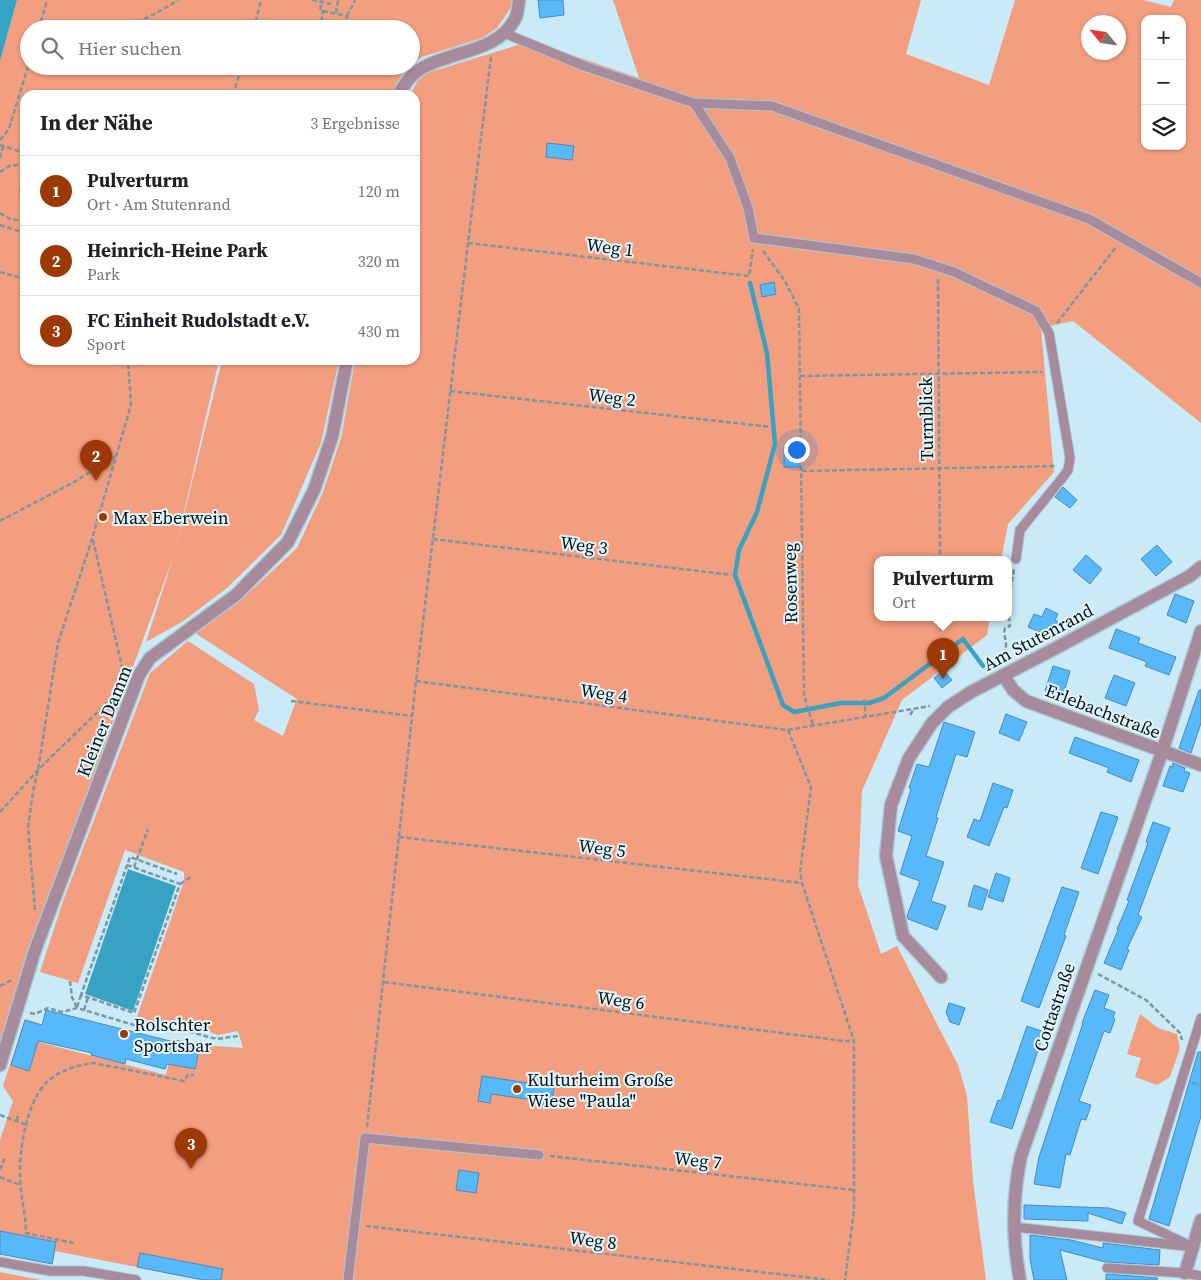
<!DOCTYPE html>
<html lang="de">
<head>
<meta charset="utf-8">
<style>
  :root { --surface:#fff; --page:#f2f2f2; --text:#202124; --muted:#757577; --line:#e0e0e0; --accent:#9d3906 }
  body { margin:0; font-family:"Source Serif 4",serif; background:var(--page); color:var(--text) }
  .controls { position:absolute; right:15px; top:15px; display:grid; overflow:hidden; border-radius:10px; box-shadow:0 1px 4px #0004 }
  .controls button { width:45px; height:45px; display:grid; place-items:center; padding:0; border:0; border-bottom:1px solid var(--line); background:var(--surface); color:var(--text); font:25px sans-serif }
  .compass { position:absolute; left:1081px; top:15px; width:45px; height:45px; border-radius:50%; background:var(--surface); box-shadow:0 1px 4px #0004; rotate:299deg }
  .you { position:absolute; left:796px; top:449px; width:18px; height:18px; margin:-12px; border:4px solid #fff; border-radius:50%; background:#1a73e8; box-shadow:0 0 0 8px #1a73e833 }
  .badge { display:grid; place-items:center; width:32px; height:32px; border-radius:50%; background:var(--accent); color:#fff; font-size:16px; font-weight:700 }
  .pin { position:absolute; translate:-50% -41px; filter:drop-shadow(0 1px 2px #0008) }
  .pin::after { content:''; position:absolute; top:26px; width:18px; height:15px; background:inherit; clip-path:polygon(0 0,100% 0,50% 100%) }
  .popup { position:absolute; left:874px; top:556px; width:138px; height:65px; box-sizing:border-box; display:grid; place-content:center; border-radius:10px; background:var(--surface); filter:drop-shadow(0 1px 4px #0005); font-size:16px; white-space:nowrap; color:var(--muted) }
  .popup b { font-size:19px; color:var(--text) }
  .popup::after { content:''; position:absolute; left:50%; top:100%; margin-left:-10px; border:10px solid transparent; border-top-color:var(--surface) }
  .list { margin:0; padding:0; list-style:none }
  h2 { display:flex; justify-content:space-between; align-items:center; height:65px; margin:0; padding:0 20px; font-size:21px }
  h2 small { font-size:16px; font-weight:400; color:var(--muted) }
  .list li { display:grid; grid-template-columns:32px 1fr auto; gap:15px; align-items:center; box-sizing:border-box; height:70px; padding:0 20px; border-top:1px solid var(--line) }
  .list b { display:block; font-size:19px; white-space:nowrap }
  .list p { margin:0; font-size:16px; white-space:nowrap; color:var(--muted) }
  .list em { font-size:16px; font-style:normal; color:var(--muted) }
  .icon { flex:none; width:28px; height:28px; fill:none; stroke:currentColor; stroke-width:2; stroke-linecap:round; stroke-linejoin:round }
  .map { position:relative; flex:none; width:1201px; height:1280px; overflow:hidden }
  .search { position:absolute; background:var(--surface); box-shadow:0 1px 4px #0004; left:20px; top:20px; width:400px; height:55px; display:flex; align-items:center; gap:12px; box-sizing:border-box; padding:0 18px; border-radius:28px; color:var(--muted); font-size:19px }
  .panel { position:absolute; background:var(--surface); box-shadow:0 1px 4px #0004; left:20px; top:90px; width:400px; height:275px; border-radius:15px }
  .map>svg:first-child { display:block }
  .green { fill:#f39e7e; fill-rule:evenodd }
  .water { fill:#37a2c1 }
  .lines { fill:none; stroke-linecap:round; stroke-linejoin:round }
  .stream { stroke:#37a2c1; stroke-width:4.5 }
  .building { fill:#57b8fa; stroke:#4a8bb8 }
  .lane-casing { stroke:#a9c8d3; stroke-width:11 }
  .street-casing { stroke:#a9c8d3; stroke-width:15 }
  .path { stroke:#7c97a2; stroke-width:2.5; stroke-dasharray:5 2.5; stroke-linecap:butt }
  .lane { stroke:#a78a9c; stroke-width:9 }
  .street { stroke:#a78a9c; stroke-width:12 }
  .poi-dot { fill:#9d3906; stroke:#e4f5fa; stroke-width:2 }
  .labels { text-anchor:middle; dominant-baseline:central; stroke-width:4; stroke-linejoin:round; paint-order:stroke }
  .street-label { font-size:18px; fill:#00131b; stroke:#e4f5fa }
  .poi-label { font-size:18px; fill:#00131b; stroke:#e4f5fa; text-anchor:start }
</style>
</head>
<body>
<div class="map">
<svg width="1201" height="1280" viewBox="0 0 1201 1280">
  <rect width="100%" height="100%" fill="#c9eaf6"/>
  <g class="green">
    <path d="M17,0H511L512,6L497,28L482,38L422,57L411,64V29H29V66H409C401,74 395,85 392,95H25V360H219L175,551L222,360H339L321,443L281,535L227,588L182,622L146,642L174,555L54,882L0,1047V61Z"/>
    <path d="M613,0H921L906,54L989,85L1015,0H1143L1171,7L1174,0H1201V423L1073,321L1041,328L1054,472L1008,524L1001,560H878V618H990L987,635L902,700L862,791L858,885L881,954L897,946L958,1065L967,1096L973,1181L986,1280H203L55,1251L52,1264L0,1254V1140L13,1101L3,1086L25,1019L42,1025L38,1042L166,1075L174,1040L200,1045L243,1048L238,1031L218,1035L180,1022L158,1023L137,1017L184,881V872L125,850L78,983L40,972L63,901L150,673L188,641L254,684L259,710L254,720L283,736L297,699L195,633L240,601L297,548L323,492L341,438L355,360H415V95H410L417,82L427,73L531,41L639,78ZM1145,19H1182V146H1145ZM1088,22H1118V52H1088Z"/>
    <polygon points="1140,1014 1158,1028 1177,1034 1180,1048 1170,1077 1157,1085 1135,1077 1141,1058 1127,1054"/>
    <polygon points="0,1272 41,1280 0,1280"/>
  </g>
  <g class="water">
    <polygon points="0,0 17,0 0,61"/>
    <polygon points="128,869 176,886 133,1011 85,994"/>
  </g>
  <g class="lines">
    <polyline class="stream" points="750,283 767,353 775,444 757,512 739,550 735,575 783,705 794,712 841,703 869,703 884,698 963,639 983,666"/>
  </g>
  <g class="building">
    <polygon points="538,0 563,0 564,15 540,18"/>
    <polygon points="547,143 574,146 572,160 546,157"/>
    <polygon points="774,282 776,294 762,297 760,285"/>
    <rect x="784" y="447" width="16" height="20"/>
    <polygon points="1063,487 1077,500 1070,508 1055,497"/>
    <polygon points="1157,545 1172,562 1156,576 1141,559"/>
    <polygon points="1086,555 1102,569 1090,584 1073,570"/>
    <polygon points="1175,594 1194,601 1186,623 1167,615"/>
    <polygon points="1046,608 1058,614 1055,620 1058,622 1052,634 1048,631 1046,635 1028,627 1034,614 1042,617"/>
    <polygon points="1116,629 1140,638 1138,643 1176,657 1169,675 1145,666 1147,662 1109,648"/>
    <polygon points="1053,666 1070,671 1063,696 1045,691"/>
    <polygon points="943,670 952,680 942,688 934,678"/>
    <polygon points="1114,675 1135,683 1126,706 1105,698"/>
    <polygon points="1199,690 1201,690 1201,723 1191,753 1179,748"/>
    <polygon points="1006,714 1027,722 1019,741 999,733"/>
    <polygon points="944,722 975,732 967,757 956,754 936,817 938,818 926,856 944,862 931,901 946,906 937,930 908,919 907,916 920,881 900,874 912,836 898,831 911,789 909,788 917,764 929,767"/>
    <polygon points="1075,737 1139,760 1131,782 1107,772 1109,768 1069,753"/>
    <polygon points="1173,763 1185,768 1184,771 1190,773 1183,792 1163,786 1170,766 1172,767"/>
    <polygon points="993,783 1013,790 1007,808 1004,807 989,846 967,837 974,819 980,821"/>
    <polygon points="1101,812 1118,817 1098,874 1081,868"/>
    <polygon points="1153,822 1170,828 1138,915 1142,917 1127,949 1129,950 1121,970 1104,963 1118,930 1117,929 1129,901 1127,900 1148,843 1146,842"/>
    <polygon points="996,873 1010,878 1003,902 988,897"/>
    <polygon points="974,885 988,890 982,910 968,906"/>
    <polygon points="1062,887 1079,892 1064,935 1066,936 1039,1008 1021,1001"/>
    <polygon points="1095,990 1109,995 1104,1008 1115,1012 1113,1018 1115,1019 1110,1033 1104,1031 1079,1101 1091,1105 1086,1120 1081,1119 1070,1155 1066,1154 1060,1188 1034,1184 1039,1157 1083,1023 1082,1023"/>
    <polygon points="949,1003 965,1008 959,1025 950,1022 946,1012"/>
    <polygon points="46,1010 174,1042 174,1040 200,1045 195,1069 167,1064 165,1069 126,1059 125,1064 91,1055 92,1053 38,1041 29,1071 11,1065 25,1020 42,1025"/>
    <polygon points="1027,1026 1044,1032 1012,1129 990,1122 998,1100 1001,1101"/>
    <polygon points="1198,1052 1201,1052 1201,1116 1169,1226 1149,1219"/>
    <polygon points="482,1076 541,1085 542,1079 555,1081 551,1107 540,1106 541,1101 491,1094 490,1103 478,1101"/>
    <polygon points="459,1170 479,1173 476,1193 456,1190"/>
    <polygon points="1024,1205 1109,1208 1126,1213 1122,1224 1088,1213 1088,1221 1024,1219"/>
    <polygon points="0,1231 56,1242 52,1264 0,1254"/>
    <polygon points="1030,1235 1071,1240 1103,1248 1103,1243 1160,1250 1159,1265 1105,1262 1060,1250 1067,1280 1034,1280 1030,1259"/>
    <polygon points="140,1253 223,1269 221,1280 203,1280 137,1267"/>
    <polygon points="1106,1274 1107,1274 1158,1278 1157,1280 1106,1280"/>
  </g>
  <g class="lines">
    <g class="lane-casing">
      <g id="lane">
        <polyline points="504,33 584,66 694,103 772,106 1089,219 1201,283"/>
        <polyline points="694,103 730,158 748,208 754,238 914,259 954,272 1036,311 1049,333 1070,458 1068,470 1063,477 1020,530 1016,559"/>
        <polyline points="1013,1227 1185,1246"/>
        <polyline points="1193,1247 1138,1221 1201,1018"/>
        <polyline points="0,1262 50,1271 84,1271 136,1280"/>
        <polyline points="1107,1268 1185,1273 1201,1276"/>
        <polyline points="348,1280 365,1138 539,1155"/>
      </g>
    </g>
    <g class="street-casing">
      <g id="street">
        <path d="M399,95C418,45 491,64 515,19C518,14 518,6 519,0"/>
        <polyline points="1004,676 1013,690 1026,701 1201,765"/>
        <polyline points="941,977 903,936 886,856 891,805 909,758 932,723 948,707 971,692 1056,648 1190,576 1201,567"/>
        <polyline points="0,1065 35,950 139,675 150,658 236,595 288,542 314,490 332,437 347,360"/>
        <polyline points="1185,1273 1201,1220"/>
        <path d="M1020,1280C1012,1238 1012,1198 1021,1156L1162,752L1201,631"/>
      </g>
    </g>
    <g class="path">
      <polyline points="312,0 330,4 331,0"/>
      <polyline points="323,11 347,16 345,29"/>
      <polyline points="336,13 338,0"/>
      <polyline points="347,16 355,0"/>
      <polyline points="39,29 47,0"/>
      <polyline points="124,29 162,10 178,0"/>
      <polyline points="254,29 261,0"/>
      <polyline points="320,29 323,11 320,11 322,0"/>
      <polyline points="233,95 242,66"/>
      <polyline points="0,140 9,129 29,63"/>
      <polyline points="0,145 25,153"/>
      <polyline points="0,158 3,147"/>
      <polyline points="0,172 9,166 25,164"/>
      <polyline points="19,191 25,193"/>
      <polyline points="0,213 12,220 25,220"/>
      <polyline points="0,225 25,233"/>
      <polyline points="468,243 749,276 753,249"/>
      <polyline points="763,251 785,281 799,309 804,695 813,725"/>
      <polyline points="0,272 25,279"/>
      <polyline points="938,279 940,560"/>
      <polyline points="1057,323 1116,247"/>
      <polyline points="800,376 1042,372"/>
      <polyline points="450,391 771,427"/>
      <polyline points="802,471 1057,466"/>
      <polyline points="0,521 74,482 116,456"/>
      <polyline points="433,539 732,575"/>
      <polyline points="93,540 124,676"/>
      <polyline points="1008,604 1014,569"/>
      <polyline points="941,618 941,631"/>
      <path d="M992,665C998,660 1005,654 1006,645C1006,639 1003,634 1005,628L1010,626L1008,605"/>
      <polyline points="416,681 787,730 930,706"/>
      <polyline points="864,699 866,717"/>
      <polyline points="291,701 412,716"/>
      <polyline points="910,715 914,709"/>
      <polyline points="788,730 811,787 800,872 802,883 854,1041 854,1210 845,1280"/>
      <polyline points="0,812 38,770 117,693"/>
      <polyline points="399,837 802,883"/>
      <polyline points="127,865 180,884 134,1013 81,995 130,857 177,874"/>
      <polyline points="134,867 148,829"/>
      <polyline points="180,884 191,877"/>
      <polyline points="35,910 28,827 33,791 38,770 58,643 92,539 131,405 128,360"/>
      <polyline points="1098,974 1146,1000 1180,1033 1182,1040"/>
      <polyline points="70,981 72,997 77,1008"/>
      <polyline points="384,982 844,1041 854,1041"/>
      <polyline points="0,986 12,980"/>
      <polyline points="77,1007 81,995"/>
      <polyline points="84,1010 88,997"/>
      <polyline points="30,1013 35,1014 48,1008 62,1012 77,1008 151,1030 179,1029 217,1039 238,1036"/>
      <polyline points="1192,1083 1201,1085"/>
      <polyline points="0,1115 27,1125"/>
      <polyline points="17,1121 18,1113"/>
      <polyline points="367,1127 416,681 468,243 491,57"/>
      <polyline points="550,1156 854,1190"/>
      <polyline points="0,1170 5,1158"/>
      <polyline points="0,1177 20,1185"/>
      <polyline points="366,1226 829,1280"/>
      <path d="M74,1243L26,1233C26,1214 20,1195 20,1176C19,1150 27,1103 45,1084C57,1071 77,1065 94,1063L184,1081L188,1075H194"/>
    </g>
    <use href="#lane" class="lane"/>
    <use href="#street" class="street"/>
  </g>
  <g class="poi-dot">
    <circle cx="103" cy="517" r="5"/>
    <circle cx="124" cy="1034" r="5"/>
    <circle cx="517" cy="1089" r="5"/>
  </g>
  <g class="labels">
    <g class="street-label">
      <text transform="translate(610 247) rotate(7)">Weg 1</text>
      <text transform="translate(612 397) rotate(7)">Weg 2</text>
      <text transform="translate(926 419) rotate(-91)">Turmblick</text>
      <text transform="translate(584 545) rotate(7)">Weg 3</text>
      <text transform="translate(790 583) rotate(-91)">Rosenweg</text>
      <text transform="translate(1038 637) rotate(-28)">Am Stutenrand</text>
      <text transform="translate(604 693) rotate(8)">Weg 4</text>
      <text transform="translate(1103 711) rotate(21)">Erlebachstraße</text>
      <text transform="translate(104 721) rotate(-68)">Kleiner Damm</text>
      <text transform="translate(602 848) rotate(7)">Weg 5</text>
      <text transform="translate(621 1000) rotate(7)">Weg 6</text>
      <text transform="translate(1054 1007) rotate(-71)">Cottastraße</text>
      <text transform="translate(698 1160) rotate(6)">Weg 7</text>
      <text transform="translate(593 1240) rotate(7)">Weg 8</text>
    </g>
    <g class="poi-label">
      <text x="113" y="517">Max Eberwein</text>
      <text x="134" y="1024">Rolschter<tspan x="134" dy="21">Sportsbar</tspan></text>
      <text x="527" y="1079">Kulturheim Große<tspan x="527" dy="21">Wiese "Paula"</tspan></text>
    </g>
  </g>
</svg>
<div class="controls">
<button>+</button>
<button>−</button>
<button><svg class="icon" aria-label="layers" viewBox="0 0 24 24"><path d="M12 4l9 5-9 5-9-5zM3 14l9 5 9-5"/></svg></button>
</div>
<svg class="compass" viewBox="-18 -18 36 36"><path d="M0-13l5 13h-10z" fill="#e53935"/><path d="M0 13l5-13h-10z" fill="#757577"/></svg>
<div class="you"></div>
<div class="pin badge" style="left:943px;top:679px">1</div>
<div class="popup"><b>Pulverturm</b>Ort</div>
<div class="pin badge" style="left:96px;top:481px">2</div>
<div class="pin badge" style="left:191px;top:1169px">3</div>
<div class="search"><svg class="icon" aria-label="search" viewBox="0 0 24 24"><circle cx="10" cy="10" r="6"/><path d="M15 15l6 6"/></svg>Hier suchen</div>
<section class="panel">
<h2>In der Nähe<small>3 Ergebnisse</small></h2>
<ul class="list">
<li><span class="badge">1</span><div><b>Pulverturm</b><p>Ort · Am Stutenrand</p></div><em>120 m</em></li>
<li><span class="badge">2</span><div><b>Heinrich-Heine Park</b><p>Park</p></div><em>320 m</em></li>
<li><span class="badge">3</span><div><b>FC Einheit Rudolstadt e.V.</b><p>Sport</p></div><em>430 m</em></li>
</ul>
</section>
</div>
</body>
</html>
